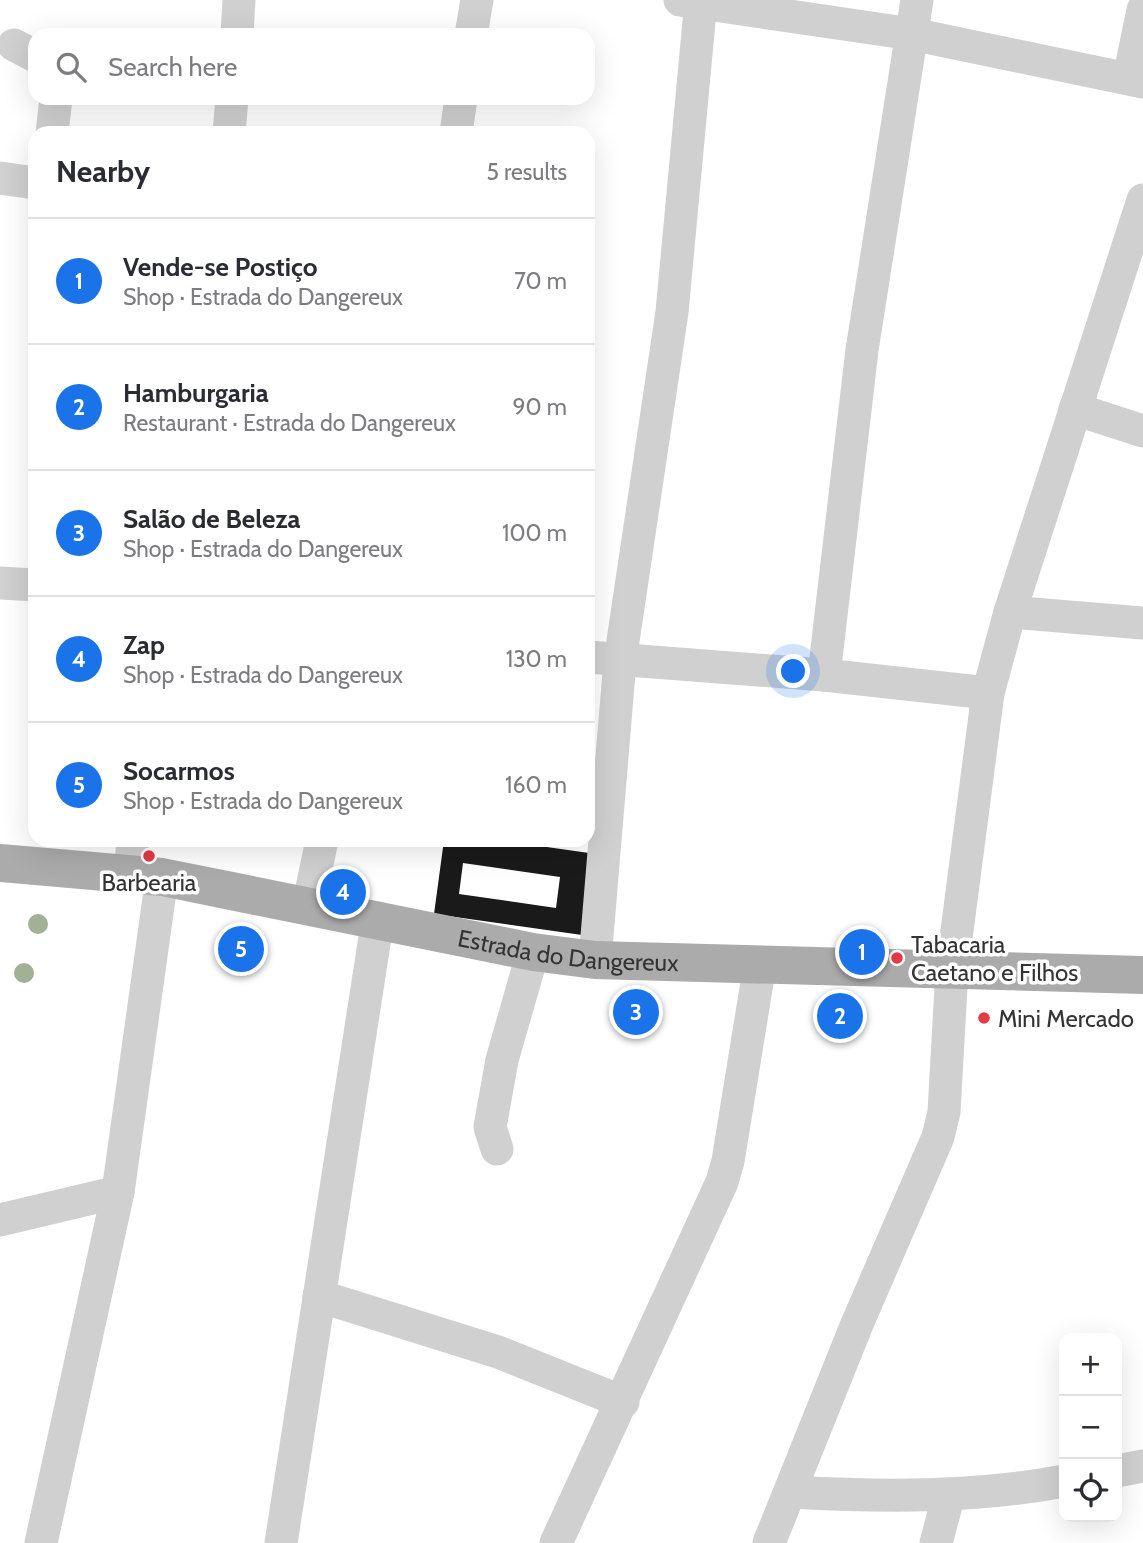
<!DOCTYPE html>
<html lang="en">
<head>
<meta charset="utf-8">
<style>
  :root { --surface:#fff; --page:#f2f2f3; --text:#2b2b33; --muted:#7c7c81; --line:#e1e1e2; --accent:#1a73e8 }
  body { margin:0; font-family:Cabin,sans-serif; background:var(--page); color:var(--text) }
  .controls { position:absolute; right:21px; bottom:21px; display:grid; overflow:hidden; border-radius:14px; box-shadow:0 7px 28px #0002 }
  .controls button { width:63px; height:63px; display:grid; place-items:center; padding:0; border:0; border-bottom:2px solid var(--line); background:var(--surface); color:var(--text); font:35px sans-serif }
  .you { position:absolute; left:794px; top:672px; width:24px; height:24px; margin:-18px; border:5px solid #fff; border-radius:50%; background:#1a73e8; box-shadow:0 0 0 10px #1a73e833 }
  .badge { display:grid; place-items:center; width:46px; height:46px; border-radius:50%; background:var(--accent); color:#fff; font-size:23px; font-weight:700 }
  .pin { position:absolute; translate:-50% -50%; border:4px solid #fff; box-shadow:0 2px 7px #0006 }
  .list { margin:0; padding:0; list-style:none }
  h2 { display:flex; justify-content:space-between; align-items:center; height:91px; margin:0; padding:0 28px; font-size:30px }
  h2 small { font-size:23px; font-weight:400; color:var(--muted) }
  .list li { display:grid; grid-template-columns:46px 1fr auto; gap:21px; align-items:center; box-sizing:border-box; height:126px; padding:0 28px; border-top:2px solid var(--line) }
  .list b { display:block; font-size:26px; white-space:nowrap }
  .list p { margin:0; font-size:23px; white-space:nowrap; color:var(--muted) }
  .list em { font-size:23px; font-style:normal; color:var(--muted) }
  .icon { flex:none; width:38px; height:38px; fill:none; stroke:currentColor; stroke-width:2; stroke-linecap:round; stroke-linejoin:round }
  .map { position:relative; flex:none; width:1143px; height:1543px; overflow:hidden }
  .search { position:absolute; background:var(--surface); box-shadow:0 7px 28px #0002; left:28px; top:28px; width:567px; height:77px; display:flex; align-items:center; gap:18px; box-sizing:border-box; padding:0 24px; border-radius:21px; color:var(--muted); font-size:26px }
  .panel { position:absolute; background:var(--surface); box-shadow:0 7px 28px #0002; left:28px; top:126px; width:567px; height:721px; border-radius:21px }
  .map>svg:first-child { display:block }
  .building { fill:#1a1a1a; fill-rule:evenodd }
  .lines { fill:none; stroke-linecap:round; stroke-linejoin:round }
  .minor { stroke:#d0d0d0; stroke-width:33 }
  .major { stroke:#ababab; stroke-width:38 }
  .tree { fill:#a2b095 }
  .poi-dot { fill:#e63946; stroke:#fff; stroke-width:2.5 }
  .labels { text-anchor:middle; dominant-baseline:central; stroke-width:7; stroke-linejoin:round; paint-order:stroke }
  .poi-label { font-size:24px; fill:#333; stroke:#fff; text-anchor:start }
  .street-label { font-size:24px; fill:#333; stroke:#fff }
</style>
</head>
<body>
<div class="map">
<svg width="1143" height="1543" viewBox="0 0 1143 1543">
  <rect width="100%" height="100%" fill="#fff"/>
  <path class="building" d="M444,840H498L589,853L582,935L434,914ZM463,863L560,877L556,908L459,894Z"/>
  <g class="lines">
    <g class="minor">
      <polyline points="680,0 912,34 1143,82"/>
      <polyline points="237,35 239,0"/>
      <polyline points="471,35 477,0"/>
      <polyline points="14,45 35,56"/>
      <polyline points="1129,78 1143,10"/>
      <polyline points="52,133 56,98"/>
      <polyline points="229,133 232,98"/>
      <polyline points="456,133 461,98"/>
      <polyline points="0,178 35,183"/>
      <polyline points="1075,409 1143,431"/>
      <polyline points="0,583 35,585"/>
      <polyline points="1010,612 1143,623"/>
      <polyline points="588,657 824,675 988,693 1010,612 1143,200"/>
      <polyline points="824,675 862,350 917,0"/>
      <polyline points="130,874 133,840"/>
      <polyline points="308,907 322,840"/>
      <polyline points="595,960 620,661 672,312 701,0"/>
      <polyline points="497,1149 490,1127 502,1060 533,952"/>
      <polyline points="0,1220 118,1192"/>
      <polyline points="319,1296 498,1352 623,1402"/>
      <polyline points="1117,1471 1143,1466"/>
      <path d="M791,1492C882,1497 975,1498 1064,1481"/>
      <polyline points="41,1543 118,1192 162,877"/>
      <polyline points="281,1543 378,918"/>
      <polyline points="556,1543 722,1182 728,1161 760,964"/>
      <polyline points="769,1543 857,1324 938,1137 944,1112 952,969 988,693"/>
      <polyline points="936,1543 949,1494"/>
    </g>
    <path class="major" id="s1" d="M0,863L162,877L533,952L595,960L1143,975"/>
  </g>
  <g class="tree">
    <circle cx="38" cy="924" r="10"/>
    <circle cx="24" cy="973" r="10"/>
  </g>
  <g class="poi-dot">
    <circle cx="149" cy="856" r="7"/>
    <circle cx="897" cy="958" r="7"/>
    <circle cx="984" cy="1018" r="7"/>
  </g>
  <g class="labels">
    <g class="poi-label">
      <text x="149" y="882" text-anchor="middle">Barbearia</text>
      <text x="911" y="944">Tabacaria<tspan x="911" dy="28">Caetano e Filhos</tspan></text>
      <text x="998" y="1018">Mini Mercado</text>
    </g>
    <g class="street-label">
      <text stroke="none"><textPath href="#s1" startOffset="576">Estrada do Dangereux</textPath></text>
    </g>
  </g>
</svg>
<div class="controls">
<button>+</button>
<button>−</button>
<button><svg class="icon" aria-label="locate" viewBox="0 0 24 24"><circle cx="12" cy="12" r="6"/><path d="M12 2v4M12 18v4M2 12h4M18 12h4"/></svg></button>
</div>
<div class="you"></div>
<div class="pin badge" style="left:862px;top:952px">1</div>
<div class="pin badge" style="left:840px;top:1016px">2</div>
<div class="pin badge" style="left:636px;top:1012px">3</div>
<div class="pin badge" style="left:343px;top:892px">4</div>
<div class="pin badge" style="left:241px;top:949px">5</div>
<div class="search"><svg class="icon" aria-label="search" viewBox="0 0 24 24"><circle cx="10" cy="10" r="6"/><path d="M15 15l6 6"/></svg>Search here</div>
<section class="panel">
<h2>Nearby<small>5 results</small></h2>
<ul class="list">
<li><span class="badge">1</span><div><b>Vende-se Postiço</b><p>Shop · Estrada do Dangereux</p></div><em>70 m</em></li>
<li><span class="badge">2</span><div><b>Hamburgaria</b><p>Restaurant · Estrada do Dangereux</p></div><em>90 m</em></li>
<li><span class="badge">3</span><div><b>Salão de Beleza</b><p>Shop · Estrada do Dangereux</p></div><em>100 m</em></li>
<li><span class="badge">4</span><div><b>Zap</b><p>Shop · Estrada do Dangereux</p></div><em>130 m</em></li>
<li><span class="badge">5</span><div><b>Socarmos</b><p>Shop · Estrada do Dangereux</p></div><em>160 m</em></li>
</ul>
</section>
</div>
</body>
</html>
